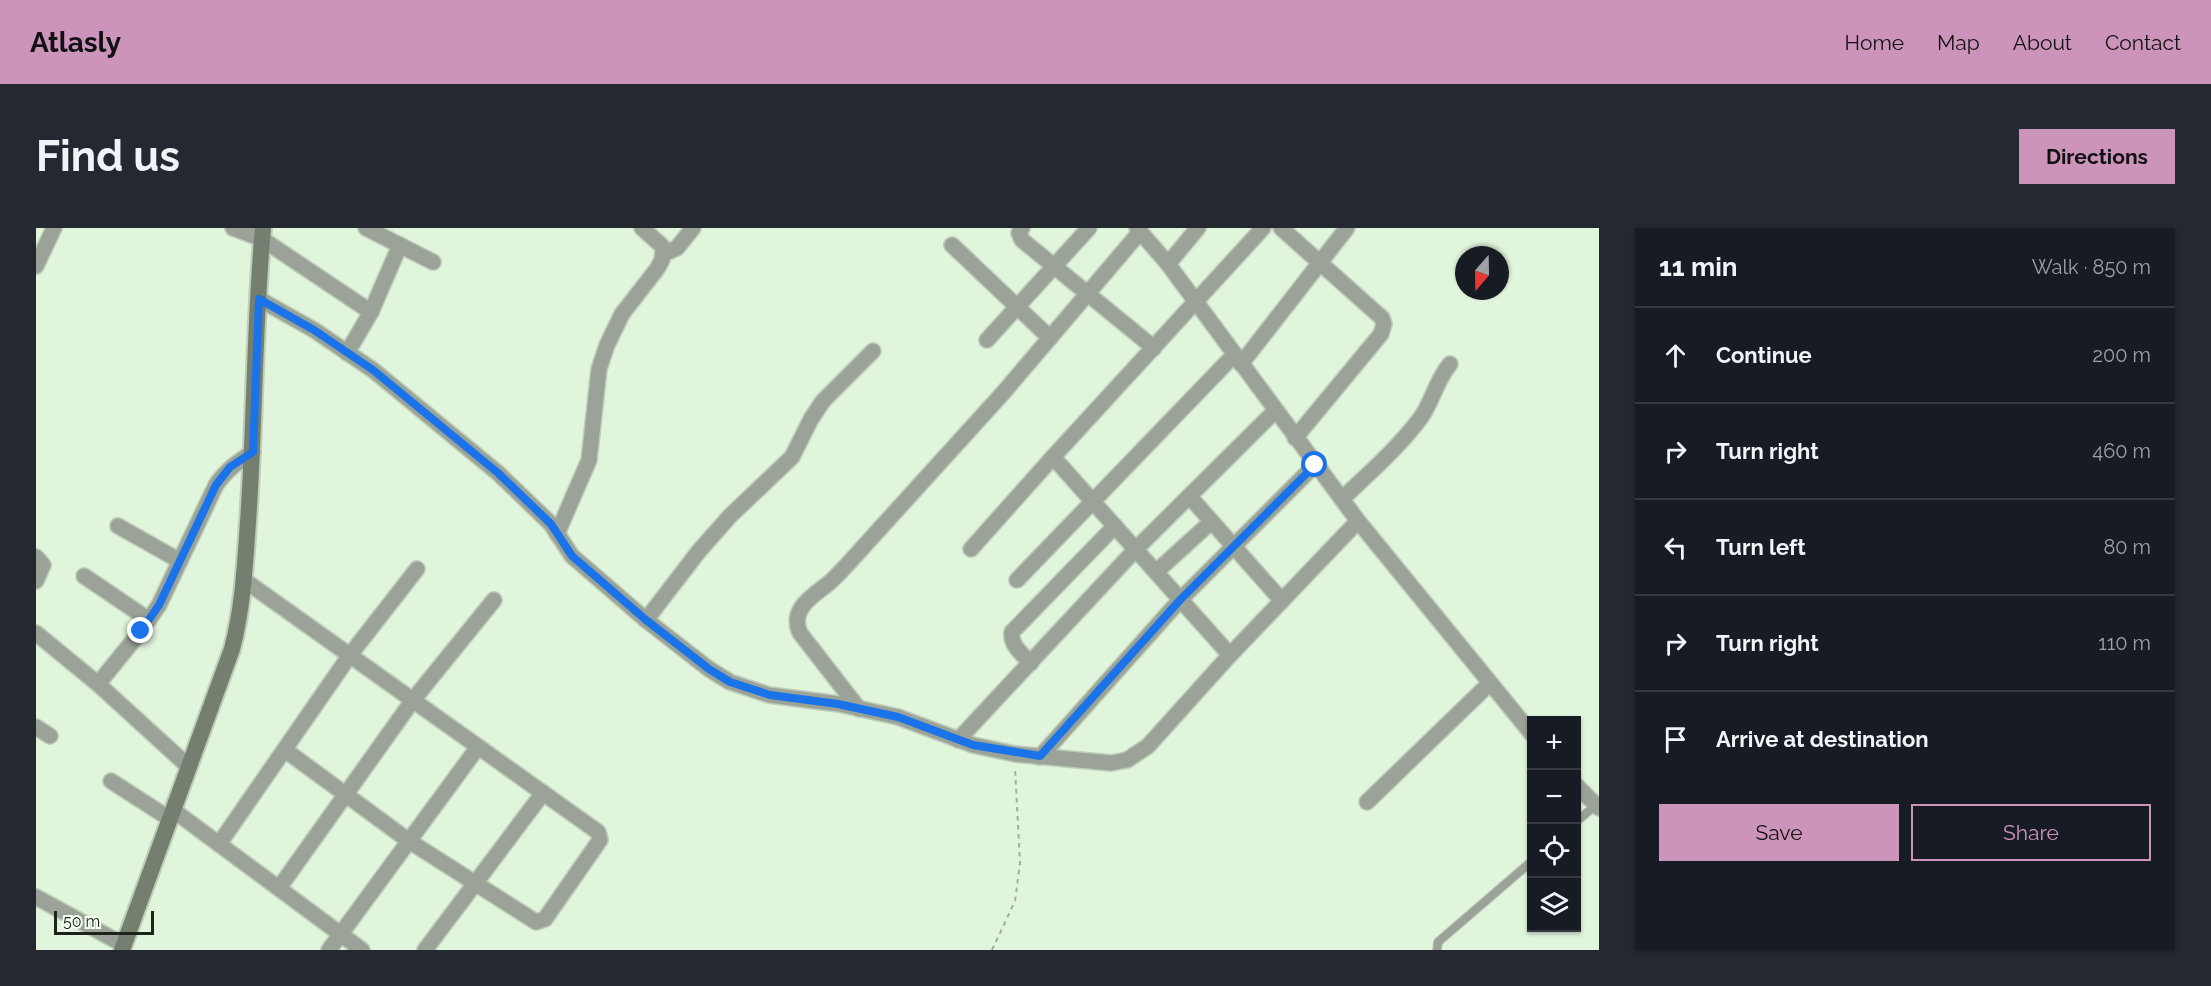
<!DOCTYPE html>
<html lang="en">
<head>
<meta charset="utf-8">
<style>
  :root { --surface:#171b24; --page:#242831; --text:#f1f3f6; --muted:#9ea1a6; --line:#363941; --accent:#cc93bb }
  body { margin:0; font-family:Raleway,sans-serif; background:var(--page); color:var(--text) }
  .controls { position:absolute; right:18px; bottom:18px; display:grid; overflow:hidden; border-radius:0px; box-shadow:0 2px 4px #0004 }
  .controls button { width:54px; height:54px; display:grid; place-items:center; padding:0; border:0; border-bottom:2px solid var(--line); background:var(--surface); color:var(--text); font:30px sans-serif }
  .compass { position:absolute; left:1419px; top:18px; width:54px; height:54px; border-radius:50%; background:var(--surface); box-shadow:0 2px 4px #0004; rotate:200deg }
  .scale { position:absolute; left:18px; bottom:15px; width:100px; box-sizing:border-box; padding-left:6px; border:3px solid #1d231b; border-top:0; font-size:16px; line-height:21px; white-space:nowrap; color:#1d231b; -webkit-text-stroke:4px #f3fff0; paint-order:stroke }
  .stop { position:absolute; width:18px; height:18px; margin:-14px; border:4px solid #1a73e8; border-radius:50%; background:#fff }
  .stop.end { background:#1a73e8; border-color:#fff; box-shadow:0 2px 6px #0008 }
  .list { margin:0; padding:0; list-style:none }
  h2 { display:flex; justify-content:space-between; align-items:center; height:78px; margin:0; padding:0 24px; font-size:26px }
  h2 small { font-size:20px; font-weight:400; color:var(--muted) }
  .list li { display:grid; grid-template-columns:39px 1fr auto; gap:18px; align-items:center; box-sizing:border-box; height:96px; padding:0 24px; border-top:2px solid var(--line) }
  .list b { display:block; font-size:22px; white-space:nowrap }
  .list em { font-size:20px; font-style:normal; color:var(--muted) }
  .actions { display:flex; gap:12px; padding:18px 24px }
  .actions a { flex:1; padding:14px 0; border:2px solid var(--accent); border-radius:0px; text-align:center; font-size:21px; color:var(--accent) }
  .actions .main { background:var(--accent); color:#111 }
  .icon { flex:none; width:33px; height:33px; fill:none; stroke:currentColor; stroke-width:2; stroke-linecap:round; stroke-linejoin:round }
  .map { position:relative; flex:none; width:1563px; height:722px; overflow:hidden; border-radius:0px }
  header { display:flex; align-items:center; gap:36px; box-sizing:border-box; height:84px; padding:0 30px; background:var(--accent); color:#111 }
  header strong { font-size:28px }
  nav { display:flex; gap:33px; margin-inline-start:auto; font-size:21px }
  .intro { display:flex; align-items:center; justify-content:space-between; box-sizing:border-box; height:144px; padding:0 36px }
  h1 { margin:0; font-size:42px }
  .button { padding:15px 27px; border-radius:0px; background:var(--accent); color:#111; font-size:21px; font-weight:700 }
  main { display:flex; gap:36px; padding:0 36px }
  aside { flex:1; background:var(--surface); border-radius:0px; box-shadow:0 2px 4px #0004 }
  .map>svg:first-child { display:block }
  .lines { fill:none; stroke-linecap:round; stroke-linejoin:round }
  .service-casing { stroke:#beceb9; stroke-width:10 }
  .minor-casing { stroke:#beceb9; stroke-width:18 }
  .secondary-casing { stroke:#beceb9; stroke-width:20 }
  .path { stroke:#a0af9c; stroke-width:2; stroke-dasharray:4.5 4.5; stroke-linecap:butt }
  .service { stroke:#9ba399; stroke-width:8 }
  .minor { stroke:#9ba399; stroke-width:15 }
  .secondary { stroke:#747f70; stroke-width:16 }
  .route { stroke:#1a73e8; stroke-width:8 }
</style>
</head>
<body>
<header>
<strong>Atlasly</strong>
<nav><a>Home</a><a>Map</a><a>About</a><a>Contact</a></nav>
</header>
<div class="intro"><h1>Find us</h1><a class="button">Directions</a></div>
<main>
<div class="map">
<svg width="1563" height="722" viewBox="0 0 1563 722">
  <rect width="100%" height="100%" fill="#e1f4dc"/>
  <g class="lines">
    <g class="service-casing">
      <g id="service">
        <polyline points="1540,594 1560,577"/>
        <polyline points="1401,722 1402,714 1496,633"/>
      </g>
    </g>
    <g class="minor-casing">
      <g id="minor">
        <polyline points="197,0 226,11 335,84"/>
        <polyline points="330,0 397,34"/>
        <polyline points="986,0 983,5 986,12 1118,120"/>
        <polyline points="1101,0 1132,36 1322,293 1496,506"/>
        <polyline points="1245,0 1346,90 1348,96 1345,106 1259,210"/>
        <polyline points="916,17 1014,110"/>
        <polyline points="627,26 641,20 657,0"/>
        <polyline points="1132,36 1162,0"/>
        <polyline points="0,38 18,0"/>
        <polyline points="223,71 278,102 337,142 462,245 515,296 536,328 610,392 673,441 694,454 733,467 803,476 862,489 937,517 979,526 1075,535 1091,532 1112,518 1194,427 1322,293"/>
        <polyline points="951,112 1053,0"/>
        <polyline points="311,125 335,84 364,17"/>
        <polyline points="1205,136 1311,0"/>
        <polyline points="1017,229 1194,427"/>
        <polyline points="1154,269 1246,373"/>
        <path d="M1306,271C1332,246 1361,221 1383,192C1396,176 1399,154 1414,136"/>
        <polyline points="82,298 144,333"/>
        <polyline points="521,306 553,232 563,141 571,117 586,86 621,41 626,32 627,23 626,18 606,0"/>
        <polyline points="935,321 1017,229 1227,0"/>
        <polyline points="0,329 7,337 0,353"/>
        <polyline points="1120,344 1175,294"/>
        <polyline points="48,348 113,392"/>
        <polyline points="208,352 562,604 564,612 509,691 500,694 373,613 249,522"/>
        <polyline points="981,352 1198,127"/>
        <polyline points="610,392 663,323 694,288 756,229 775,191 787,173 837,123"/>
        <polyline points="0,405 62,456 153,539"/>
        <path d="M995,435C986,426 974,417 976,404L1079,298"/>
        <path d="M62,456L105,403L123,377L180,257C190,242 202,234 217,224"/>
        <path d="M823,481L764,405C753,381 777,368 793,355C799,350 804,344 810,338L967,165L1104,4"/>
        <polyline points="0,499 14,508"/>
        <polyline points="922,512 1100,321 1239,183"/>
        <polyline points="1004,529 1144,372 1279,237"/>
        <polyline points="75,553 134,591"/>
        <polyline points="1540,557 1563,580"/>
        <polyline points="1331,574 1453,456"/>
        <polyline points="137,582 326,722"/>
        <polyline points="183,616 314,427 381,341"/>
        <polyline points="243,660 377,472 458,372"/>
        <polyline points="0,669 88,717"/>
        <polyline points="293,722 442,519"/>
        <polyline points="389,722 507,565"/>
      </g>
    </g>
    <g class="secondary-casing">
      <path id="secondary" d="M86,722L196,421C207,379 209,337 212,294C219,196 218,98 227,0"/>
    </g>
    <polyline class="path" points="956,722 979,673 984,635 979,540"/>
    <use href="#service" class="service"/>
    <use href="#minor" class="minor"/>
    <use href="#secondary" class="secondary"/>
  </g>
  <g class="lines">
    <polyline class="route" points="105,403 123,377 180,257 194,239 217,224 223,71 278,102 337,142 462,245 515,296 536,328 610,392 673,441 694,454 734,467 802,476 862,489 937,517 1004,528 1144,372 1279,237"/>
  </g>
</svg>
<div class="controls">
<button>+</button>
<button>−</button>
<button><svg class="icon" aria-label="locate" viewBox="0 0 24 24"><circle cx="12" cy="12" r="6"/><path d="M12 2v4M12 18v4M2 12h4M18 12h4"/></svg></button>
<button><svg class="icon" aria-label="layers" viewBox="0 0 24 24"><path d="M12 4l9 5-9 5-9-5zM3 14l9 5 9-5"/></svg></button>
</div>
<svg class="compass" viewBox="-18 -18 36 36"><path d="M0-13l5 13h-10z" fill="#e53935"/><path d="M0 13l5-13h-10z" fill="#9ea1a6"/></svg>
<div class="scale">50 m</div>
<div class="stop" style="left:1279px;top:237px"></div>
<div class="stop end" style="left:105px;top:403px"></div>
</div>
<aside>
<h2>11 min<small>Walk · 850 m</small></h2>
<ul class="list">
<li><svg class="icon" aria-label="ahead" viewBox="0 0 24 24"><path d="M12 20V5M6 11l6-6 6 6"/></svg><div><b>Continue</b></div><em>200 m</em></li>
<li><svg class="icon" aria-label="right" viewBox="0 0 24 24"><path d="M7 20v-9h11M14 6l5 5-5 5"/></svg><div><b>Turn right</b></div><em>460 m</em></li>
<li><svg class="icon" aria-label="left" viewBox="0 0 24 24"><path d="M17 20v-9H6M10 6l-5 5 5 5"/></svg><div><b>Turn left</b></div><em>80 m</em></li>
<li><svg class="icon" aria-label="right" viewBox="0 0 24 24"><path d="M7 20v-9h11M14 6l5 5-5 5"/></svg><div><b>Turn right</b></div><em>110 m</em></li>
<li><svg class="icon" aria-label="arrive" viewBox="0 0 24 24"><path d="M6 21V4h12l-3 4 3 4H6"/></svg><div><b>Arrive at destination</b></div></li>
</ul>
<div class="actions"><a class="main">Save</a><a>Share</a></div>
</aside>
</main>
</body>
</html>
